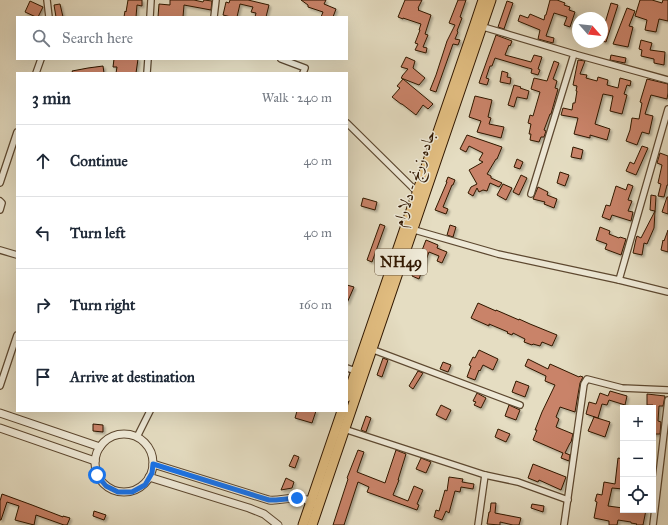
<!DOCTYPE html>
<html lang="en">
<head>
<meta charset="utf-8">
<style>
  :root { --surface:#fff; --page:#f2f2f3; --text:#1f2937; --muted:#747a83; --line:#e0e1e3 }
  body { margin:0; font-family:"IM FELL Great Primer",Amiri,serif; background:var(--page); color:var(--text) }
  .controls { position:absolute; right:12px; bottom:12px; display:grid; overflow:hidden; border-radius:0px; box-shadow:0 4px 16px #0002 }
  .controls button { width:36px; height:36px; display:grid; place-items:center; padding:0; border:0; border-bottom:1px solid var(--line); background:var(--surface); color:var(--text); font:20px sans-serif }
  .compass { position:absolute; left:572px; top:12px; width:36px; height:36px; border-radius:50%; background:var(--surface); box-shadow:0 4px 16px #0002; rotate:117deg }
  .stop { position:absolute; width:12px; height:12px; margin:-9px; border:3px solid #1a73e8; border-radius:50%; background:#fff }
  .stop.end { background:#1a73e8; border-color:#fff; box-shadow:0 1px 4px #0008 }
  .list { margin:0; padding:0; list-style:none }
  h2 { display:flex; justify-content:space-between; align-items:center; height:52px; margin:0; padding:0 16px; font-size:17px }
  h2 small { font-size:13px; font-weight:400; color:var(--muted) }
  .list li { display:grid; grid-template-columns:26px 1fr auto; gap:12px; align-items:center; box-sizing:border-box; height:72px; padding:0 16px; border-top:1px solid var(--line) }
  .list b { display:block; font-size:15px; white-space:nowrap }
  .list em { font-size:13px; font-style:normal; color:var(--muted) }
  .icon { flex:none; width:22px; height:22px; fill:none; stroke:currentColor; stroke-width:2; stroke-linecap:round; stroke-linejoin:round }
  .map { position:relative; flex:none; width:668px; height:525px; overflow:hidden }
  .search { position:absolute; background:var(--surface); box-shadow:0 4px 16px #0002; left:16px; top:16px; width:332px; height:44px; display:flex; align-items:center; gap:10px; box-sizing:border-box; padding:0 14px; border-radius:0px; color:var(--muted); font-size:15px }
  .panel { position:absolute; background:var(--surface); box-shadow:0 4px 16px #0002; left:16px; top:72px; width:332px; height:340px; border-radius:0px }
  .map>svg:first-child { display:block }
  .building { fill:#c98369; stroke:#301700; filter:url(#shadow) }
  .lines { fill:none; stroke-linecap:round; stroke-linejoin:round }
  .minor-casing { stroke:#5d4830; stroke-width:8 }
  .tertiary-casing { stroke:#5d4830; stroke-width:9 }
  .trunk-casing { stroke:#301700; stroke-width:11 }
  .minor { stroke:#eee9d7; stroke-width:5.5 }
  .tertiary { stroke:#eee9d7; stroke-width:7 }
  .trunk { stroke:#e2be81; stroke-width:9 }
  .route { stroke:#1a73e8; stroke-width:5 }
  .labels { text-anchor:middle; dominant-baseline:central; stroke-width:3; stroke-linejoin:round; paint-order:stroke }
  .shield { fill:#eee9d7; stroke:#695640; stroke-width:1 }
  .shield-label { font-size:15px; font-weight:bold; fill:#301700 }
  .street-label { font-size:16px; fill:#301700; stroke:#eee9d7 }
</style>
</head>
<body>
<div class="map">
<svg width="668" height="525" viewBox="0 0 668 525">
  <defs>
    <filter id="shadow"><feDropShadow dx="2" dy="2" stdDeviation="1" flood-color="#0004"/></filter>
  </defs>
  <rect width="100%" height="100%" fill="#e5ddc2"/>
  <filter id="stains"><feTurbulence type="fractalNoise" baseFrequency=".005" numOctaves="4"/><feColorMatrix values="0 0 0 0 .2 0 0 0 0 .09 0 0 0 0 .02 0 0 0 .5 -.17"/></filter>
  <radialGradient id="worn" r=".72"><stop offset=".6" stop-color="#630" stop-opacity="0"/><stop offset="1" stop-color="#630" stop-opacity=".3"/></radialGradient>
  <g class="building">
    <polygon points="128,0 142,0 142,6 137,5 136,17 124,17 125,11 126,12"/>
    <polygon points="170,0 194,0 203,2 204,0 212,1 211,10 184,5 183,17 158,17 159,4 170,5"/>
    <polygon points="230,0 248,0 269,5 266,17 255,17 256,13 251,12 253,7 240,4 237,17 231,17 223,15 226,2 229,3"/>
    <polygon points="301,0 326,0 324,4 336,9 333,17 321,17 323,12 308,7 308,5"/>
    <polygon points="405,0 422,0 418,8 419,9 418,10 431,15 425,34 428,35 423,47 427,48 426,53 415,50 418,44 415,43 420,30 419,30 421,24 403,18 403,19 398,17"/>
    <polygon points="458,0 466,0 460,17 462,18 457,31 458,32 455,39 460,40 458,45 453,44 436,92 430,90 436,75 447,41 455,25 449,23"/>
    <polygon points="550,0 557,0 565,3 564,5 570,7 569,10 575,12 570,27 564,25 567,17 554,13 546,36 554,38 553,43 538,39 540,30 518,21 520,15 528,18 530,14 544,20 545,15 546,15"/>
    <polygon points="640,0 652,0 662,3 663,0 668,0 668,21 659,19 656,32 645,30 647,20 635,16"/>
    <polygon points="30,1 43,7 38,17 36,17 25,12"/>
    <polygon points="507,1 513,3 504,29 498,27"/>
    <polygon points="611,3 618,5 606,42 602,41 602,33"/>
    <polygon points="60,4 63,17 56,17 54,5"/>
    <polygon points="627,8 635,11 629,26 633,27 628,47 613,44"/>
    <polygon points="496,35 512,41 510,46 509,45 505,55 531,62 534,55 542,57 538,69 540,70 538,75 531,73 532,69 495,58 492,66 490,66 486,78 489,79 487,85 479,83 481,77"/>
    <polygon points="641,40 652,43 650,50 665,52 664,65 654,63 654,59 641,56 642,50 639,49"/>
    <polygon points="611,55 626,58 625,63 610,60"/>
    <polygon points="406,57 415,61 413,68 425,78 419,85 401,78 402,77 402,76 408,69 401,67"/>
    <polygon points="114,59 138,59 136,73 116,73 117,67 113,67"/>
    <polygon points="578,60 585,61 580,74 587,75 586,78 597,81 598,77 608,80 607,85 618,88 620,78 631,81 630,86 627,85 624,94 627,95 622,114 610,111 613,96 603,94 595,124 610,129 607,140 590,135 590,138 574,134 578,118 561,115 563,108 572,110 573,103 575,103 577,91 576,91 577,86 573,85"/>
    <polygon points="554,61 559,63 553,79 557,81 555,88 558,89 551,114 550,114 544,130 546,131 544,137 541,137 539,142 530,140 531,134 529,134 531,124 528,123 530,115 533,116 540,92 531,89 534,78 547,81"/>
    <polygon points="103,66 104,73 73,73 72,71 88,68"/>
    <polygon points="502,71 508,73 507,77 511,78 510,84 500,82"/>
    <polygon points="403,79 433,104 428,109 423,105 416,115 402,104 401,104 392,97 400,88 397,86"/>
    <polygon points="647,79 668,84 668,93 667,99 651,95 645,114 653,116 649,134 642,132 637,145 626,141 630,130 632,118 639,119 642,103 640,102"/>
    <polygon points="514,85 521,87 520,88 529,91 527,99 517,97 514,107 508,105"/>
    <polygon points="475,96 492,100 488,117 491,118 489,124 504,127 501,138 477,132 481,121 469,117"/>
    <polygon points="467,135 502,147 497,159 496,159 487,174 491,176 491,178 502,183 499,187 490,183 487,191 483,190 479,192 477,188 473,196 468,193 471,187 477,184 469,170 483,162 479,160 483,153 469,146 466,152 460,149"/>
    <polygon points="642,146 648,148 636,175 626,171 630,162 634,164"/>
    <polygon points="573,147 583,150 581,159 571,157"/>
    <polygon points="660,153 668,156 668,185 667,185 664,197 658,196 661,184 658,183 662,165 657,163"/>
    <polygon points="517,159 523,162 520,169 514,167"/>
    <polygon points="560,172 569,175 565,186 557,183"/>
    <polygon points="521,175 527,178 519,195 513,192"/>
    <polygon points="448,177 455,180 453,185 452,185 443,207 448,209 446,214 435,210 447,182 446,182"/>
    <polygon points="503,184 512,188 506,200 497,195"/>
    <polygon points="628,184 633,186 628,200 632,201 628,211 633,212 631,221 612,215 610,220 602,217 606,205 610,206 616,186 626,190"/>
    <polygon points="538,187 548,192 547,195 557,199 554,208 544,204 545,202 533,199"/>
    <polygon points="651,195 656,196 654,228 647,244 644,243 642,255 633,253 636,239 637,236 641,238 655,211 650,210"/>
    <polygon points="667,197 668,197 668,214 662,212"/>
    <polygon points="363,198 377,202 375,210 361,206"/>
    <polygon points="380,224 385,226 372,262 367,260"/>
    <polygon points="450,225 456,227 453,237 447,235"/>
    <polygon points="600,227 610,231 609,234 619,238 620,237 626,239 621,255 605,249 607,244 596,240"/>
    <polygon points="668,230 668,252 661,250 663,240 664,241"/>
    <polygon points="426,240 438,245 437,248 447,252 442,263 437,261 439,256 429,252 419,279 412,276"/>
    <polygon points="347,285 354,287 347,303"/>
    <polygon points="478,303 496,311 496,310 519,320 519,319 530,324 557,335 552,346 542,342 540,346 533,344 532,345 524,342 525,339 513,333 512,335 507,333 508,332 489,324 489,326 471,318"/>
    <polygon points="479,350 498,359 493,370 483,365 480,371 479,370 475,380 467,377 471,366 469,365 473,357 475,358"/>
    <polygon points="383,358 388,360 382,377 377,375"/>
    <polygon points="528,359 548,369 550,364 579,377 580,376 583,377 580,383 575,412 560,407 556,417 559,419 556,427 573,434 571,442 570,443 565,453 570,455 569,461 561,458 563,453 533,440 537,430 535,430 542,412 555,385 545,381 546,376 525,366"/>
    <polygon points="443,362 451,365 448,372 440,369"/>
    <polygon points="418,371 423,373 413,389 409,386"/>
    <polygon points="516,381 529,386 525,397 512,392"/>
    <polygon points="610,391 627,396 625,405 609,400 607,405 602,404 598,418 586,414 589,402 596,404 600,393 608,396"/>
    <polygon points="477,393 486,398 481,408 474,405 476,402 473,401"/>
    <polygon points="647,394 665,396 663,406 659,406 658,421 661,422 660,434 653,434 653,405 647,405"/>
    <polygon points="441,405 451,410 446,420 436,415"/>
    <polygon points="509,405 520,410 516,420 505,416"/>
    <polygon points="297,411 316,411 312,423 295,418"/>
    <polygon points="366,416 371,418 366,432 361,430"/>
    <polygon points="594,417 610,422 605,437 588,431"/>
    <polygon points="93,424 103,425 103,432 93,431"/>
    <polygon points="498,429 510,434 506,442 495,437"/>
    <polygon points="358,450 364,452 357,472 385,483 396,450 406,454 398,480 399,480 393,495 408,501 414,486 423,490 417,504 419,505 417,510 367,492 369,487 358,482 344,525 333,525 348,479 347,478"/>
    <polygon points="294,455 299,457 295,468 289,466"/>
    <polygon points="421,458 431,462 426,473 416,469"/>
    <polygon points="618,458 623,459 622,471 623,471 623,489 612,488 608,506 623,508 623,510 646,510 643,525 636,525 637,524 631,523 631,522 618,520 617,525 609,525 609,521 594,518 597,502 595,501 597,494 602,495 604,482 615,484"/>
    <polygon points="533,464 566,477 561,490 539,480 538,482 528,478"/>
    <polygon points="449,477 463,479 462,482 474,484 473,489 461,487 460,492 455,491 449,513 446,511 442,520 434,517 436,510 439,511 445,490 447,491"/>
    <polygon points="286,478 294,482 292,488 281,490"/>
    <polygon points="2,494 32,505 63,517 63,516 70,518 67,525 64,525 36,515 34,525 15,520 19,506 7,502 1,520 0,520 0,501"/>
    <polygon points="491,503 496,503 495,513 521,518 519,525 513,525 500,522 500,525 487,524 489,512 490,512"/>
    <polygon points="532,504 544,506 543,512 531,508"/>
    <polygon points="94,511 106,515 104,520 93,516"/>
  </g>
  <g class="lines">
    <g class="minor-casing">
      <g id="minor">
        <polyline points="47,0 49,17"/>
        <polyline points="150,17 151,0"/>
        <polyline points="214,17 216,0"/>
        <polyline points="480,26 574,54 668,80"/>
        <polyline points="281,59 305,68 303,73"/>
        <polyline points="36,73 41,59"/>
        <polyline points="147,73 148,59"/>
        <polyline points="347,123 417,192"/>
        <polyline points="0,183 17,132"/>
        <polyline points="531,194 574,54"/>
        <polyline points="0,201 2,203 0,210"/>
        <polyline points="411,229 498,254 619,280 668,292"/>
        <polyline points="0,250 17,255"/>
        <polyline points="619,280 668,109"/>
        <polyline points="371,349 520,405"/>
        <polyline points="347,368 356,371"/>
        <polyline points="0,386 17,335"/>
        <polyline points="344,429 485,475 518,482 568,500"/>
        <polyline points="137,437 150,411"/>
        <polyline points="478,525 485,475"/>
        <polyline points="564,525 584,384 587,379 622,388 668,390"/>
        <polyline points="653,525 668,400"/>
      </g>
    </g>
    <g class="tertiary-casing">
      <g id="tertiary">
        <polyline points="0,413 100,447"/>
        <polyline points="0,428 95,461"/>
        <circle cx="124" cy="463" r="29"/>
        <path d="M153,464L269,500C278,501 286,498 296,498C303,498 309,501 316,503"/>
        <polyline points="149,477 249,508 264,514 278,525"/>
      </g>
    </g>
    <g class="trunk-casing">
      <g id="trunk">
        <polyline points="347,397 475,24 483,0"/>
        <polyline points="303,525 342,411"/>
        <polyline points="312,525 491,0"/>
      </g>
    </g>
    <use href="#minor" class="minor"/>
    <use href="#tertiary" class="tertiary"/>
    <use href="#trunk" class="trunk"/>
  </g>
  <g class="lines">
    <polyline class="route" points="97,475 106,486 118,492 132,492 145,485 152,473 153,464 269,500 276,500 297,498"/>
  </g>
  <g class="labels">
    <rect class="shield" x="375" y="249" width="52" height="26" rx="3"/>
    <g class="shield-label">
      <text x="401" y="262">NH49</text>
    </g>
    <g class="street-label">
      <text transform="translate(414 178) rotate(-71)">جاده زرنج - دلارام</text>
    </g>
  </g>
  <rect width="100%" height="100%" filter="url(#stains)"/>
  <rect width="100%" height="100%" fill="url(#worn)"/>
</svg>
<div class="controls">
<button>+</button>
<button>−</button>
<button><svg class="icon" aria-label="locate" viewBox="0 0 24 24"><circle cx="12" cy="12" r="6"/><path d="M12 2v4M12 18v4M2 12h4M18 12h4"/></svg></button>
</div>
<svg class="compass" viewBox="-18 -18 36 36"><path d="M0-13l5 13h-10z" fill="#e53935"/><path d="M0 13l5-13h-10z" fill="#747a83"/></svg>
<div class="stop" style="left:97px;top:475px"></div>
<div class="stop end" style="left:297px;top:498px"></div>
<div class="search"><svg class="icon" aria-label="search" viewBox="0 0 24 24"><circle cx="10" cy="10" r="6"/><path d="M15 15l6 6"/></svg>Search here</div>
<section class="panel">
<h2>3 min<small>Walk · 240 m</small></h2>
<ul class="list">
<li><svg class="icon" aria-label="ahead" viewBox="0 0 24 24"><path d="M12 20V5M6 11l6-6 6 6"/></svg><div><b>Continue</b></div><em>40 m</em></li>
<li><svg class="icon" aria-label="left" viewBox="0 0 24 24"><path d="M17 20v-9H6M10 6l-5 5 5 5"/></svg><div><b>Turn left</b></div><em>40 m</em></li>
<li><svg class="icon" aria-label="right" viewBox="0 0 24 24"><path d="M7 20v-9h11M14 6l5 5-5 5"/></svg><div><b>Turn right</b></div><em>160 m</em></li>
<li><svg class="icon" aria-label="arrive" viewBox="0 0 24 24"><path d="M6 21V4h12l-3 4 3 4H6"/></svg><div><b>Arrive at destination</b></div></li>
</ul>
</section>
</div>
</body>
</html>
